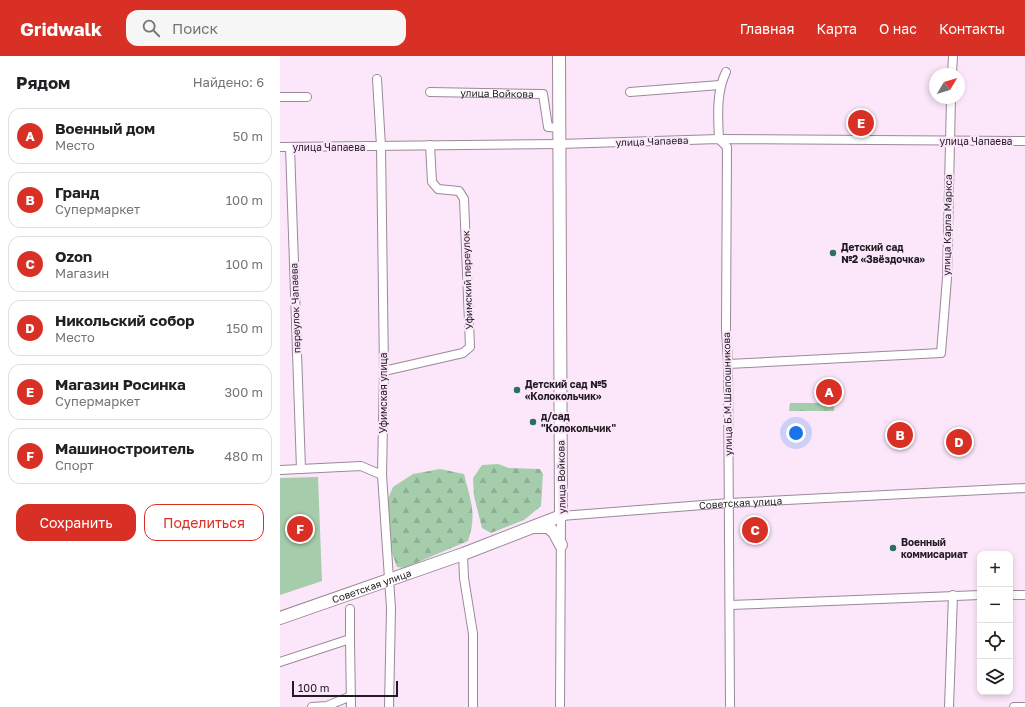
<!DOCTYPE html>
<html lang="ru">
<head>
<meta charset="utf-8">
<style>
  :root { --surface:#fff; --page:#f6f6f6; --text:#202124; --muted:#757577; --line:#e0e0e0; --accent:#d93025 }
  body { margin:0; font-family:"Golos Text",sans-serif; background:var(--page); color:var(--text) }
  .controls { position:absolute; right:12px; bottom:12px; display:grid; overflow:hidden; border-radius:8px; box-shadow:0 2px 6px #0003 }
  .controls button { width:36px; height:36px; display:grid; place-items:center; padding:0; border:0; border-bottom:1px solid var(--line); background:var(--surface); color:var(--text); font:20px sans-serif }
  .compass { position:absolute; left:649px; top:12px; width:36px; height:36px; border-radius:50%; background:var(--surface); box-shadow:0 2px 6px #0003; rotate:52deg }
  .scale { position:absolute; left:12px; bottom:10px; width:106px; box-sizing:border-box; padding-left:4px; border:2px solid #231b22; border-top:0; font-size:11px; line-height:14px; white-space:nowrap; color:#231b22; -webkit-text-stroke:3px #fce7fa; paint-order:stroke }
  .you { position:absolute; left:516px; top:377px; width:14px; height:14px; margin:-10px; border:3px solid #fff; border-radius:50%; background:#1a73e8; box-shadow:0 0 0 6px #1a73e833 }
  .badge { display:grid; place-items:center; width:26px; height:26px; border-radius:50%; background:var(--accent); color:#fff; font-size:13px; font-weight:700 }
  .pin { position:absolute; translate:-50% -50%; border:2px solid #fff; box-shadow:0 1px 4px #0006 }
  .list { margin:0; padding:0; list-style:none }
  h2 { display:flex; justify-content:space-between; align-items:center; height:52px; margin:0; padding:0 16px; font-size:17px }
  h2 small { font-size:13px; font-weight:400; color:var(--muted) }
  .list li { display:grid; grid-template-columns:26px 1fr auto; gap:12px; align-items:center; box-sizing:border-box; height:56px; margin:0 8px 8px; padding:0 8px; border:1px solid var(--line); border-radius:12px }
  .list b { display:block; font-size:15px; white-space:nowrap }
  .list p { margin:0; font-size:13px; white-space:nowrap; color:var(--muted) }
  .list em { font-size:13px; font-style:normal; color:var(--muted) }
  .actions { display:flex; gap:8px; padding:12px 16px }
  .actions a { flex:1; padding:9px 0; border:1px solid var(--accent); border-radius:12px; text-align:center; font-size:14px; color:var(--accent) }
  .actions .main { background:var(--accent); color:#fff }
  .icon { flex:none; width:22px; height:22px; fill:none; stroke:currentColor; stroke-width:2; stroke-linecap:round; stroke-linejoin:round }
  .map { position:relative; flex:none; width:745px; height:651px; overflow:hidden }
  header { display:flex; align-items:center; gap:24px; box-sizing:border-box; height:56px; padding:0 20px; background:var(--accent); color:#fff }
  header strong { font-size:19px }
  nav { display:flex; gap:22px; margin-inline-start:auto; font-size:14px }
  .search { width:280px; height:36px; background:var(--page); display:flex; align-items:center; gap:10px; box-sizing:border-box; padding:0 14px; border-radius:12px; color:var(--muted); font-size:15px }
  main { display:flex }
  aside { flex:1; background:var(--surface) }
  .map>svg:first-child { display:block }
  .forest { fill:url(#forest-firs) }
  .park { fill:url(#park-tufts) }
  .pitch { fill:#a5ccab }
  .lines { fill:none; stroke-linecap:round; stroke-linejoin:round }
  .minor-casing { stroke:#9c889a; stroke-width:10 }
  .secondary-casing { stroke:#9c889a; stroke-width:14 }
  .minor { stroke:#fff; stroke-width:8 }
  .secondary { stroke:#fff; stroke-width:12 }
  .poi-dot { fill:#2d7060; stroke:#fce7fa; stroke-width:1.5 }
  .labels { text-anchor:middle; dominant-baseline:central; stroke-width:4; stroke-linejoin:round; paint-order:stroke }
  .street-label { font-size:10px; fill:#231b22; stroke:#fce7fa }
  .poi-label { font-size:10px; font-weight:bold; fill:#231b22; stroke:#fce7fa; text-anchor:start }
</style>
</head>
<body>
<header>
<strong>Gridwalk</strong>
<div class="search"><svg class="icon" aria-label="search" viewBox="0 0 24 24"><circle cx="10" cy="10" r="6"/><path d="M15 15l6 6"/></svg>Поиск</div>
<nav><a>Главная</a><a>Карта</a><a>О нас</a><a>Контакты</a></nav>
</header>
<main>
<aside>
<h2>Рядом<small>Найдено: 6</small></h2>
<ul class="list">
<li><span class="badge">A</span><div><b>Военный дом</b><p>Место</p></div><em>50 m</em></li>
<li><span class="badge">B</span><div><b>Гранд</b><p>Супермаркет</p></div><em>100 m</em></li>
<li><span class="badge">C</span><div><b>Ozon</b><p>Магазин</p></div><em>100 m</em></li>
<li><span class="badge">D</span><div><b>Никольский собор</b><p>Место</p></div><em>150 m</em></li>
<li><span class="badge">E</span><div><b>Магазин Росинка</b><p>Супермаркет</p></div><em>300 m</em></li>
<li><span class="badge">F</span><div><b>Машиностроитель</b><p>Спорт</p></div><em>480 m</em></li>
</ul>
<div class="actions"><a class="main">Сохранить</a><a>Поделиться</a></div>
</aside>
<div class="map">
<svg width="745" height="651" viewBox="0 0 745 651">
  <defs>
    <pattern id="forest-firs" width="22" height="20" patternUnits="userSpaceOnUse"><rect width="22" height="20" fill="#a5ccab"/><path d="M5 1l3.5 6h-7zM16 11l3.5 6h-7z" fill="#8eaf93"/></pattern>
    <pattern id="park-tufts" width="24" height="20" patternUnits="userSpaceOnUse"><rect width="24" height="20" fill="#a5ccab"/><path d="M3 7l-1-3M5 7V3M7 7l1-3M15 17l-1-3M17 17v-4M19 17l1-3" fill="none" stroke="#8eaf93"/></pattern>
  </defs>
  <rect width="100%" height="100%" fill="#fce7fa"/>
  <g class="forest">
    <polygon points="218,408 229,412 260,413 263,418 261,450 244,464 211,477 202,472 194,440 193,422 202,409"/>
    <path d="M160,413L184,418C191,446 197,458 188,485L124,512L117,511L112,497L107,445L113,431L133,418Z"/>
  </g>
  <polygon class="park" points="510,347 554,347 554,355 509,355"/>
  <polygon class="pitch" points="38,421 42,525 0,539 0,422"/>
  <g class="lines">
    <g class="minor-casing">
      <g id="minor">
        <path d="M446,16C436,36 438,61 439,83L447,91L446,273L448,308L450,651"/>
        <polyline points="672,18 673,0"/>
        <polyline points="97,23 101,90 104,315 102,419 111,552 109,651"/>
        <path id="s1" d="M150,36L263,38L268,71L279,72"/>
        <polyline points="350,36 440,29"/>
        <polyline points="0,41 27,41"/>
        <polyline points="0,91 279,88 439,83 745,85"/>
        <polyline points="10,91 21,413"/>
        <polyline points="448,308 661,297 667,222 671,42"/>
        <polyline points="104,315 183,297 190,291 184,143 179,135 158,133 152,126 150,89"/>
        <polyline points="0,414 81,410 102,419"/>
        <polyline points="183,498 184,522 193,578 193,651"/>
        <polyline points="730,539 745,539"/>
        <polyline points="450,549 700,539"/>
        <polyline points="70,583 70,553"/>
        <polyline points="0,606 70,583 71,651"/>
        <polyline points="32,651 47,650 71,640"/>
        <path id="s2" d="M280,651L281,460L449,447L745,432"/>
        <polyline points="669,651 673,539"/>
        <polyline points="734,651 745,651"/>
      </g>
    </g>
    <g class="secondary-casing">
      <g id="secondary">
        <polyline points="255,471 268,471 274,476 281,489"/>
        <path id="s3" d="M0,562L183,498L281,460L279,0"/>
      </g>
    </g>
    <use href="#minor" class="minor"/>
    <use href="#secondary" class="secondary"/>
  </g>
  <g class="poi-dot">
    <circle cx="553" cy="197" r="4"/>
    <circle cx="237" cy="334" r="4"/>
    <circle cx="253" cy="366" r="4"/>
    <circle cx="613" cy="492" r="4"/>
  </g>
  <g class="labels">
    <g class="street-label">
      <text stroke="none"><textPath href="#s1" startOffset="67">улица Войкова</textPath></text>
      <text transform="translate(372 85) rotate(-2)">улица Чапаева</text>
      <text x="696" y="85">улица Чапаева</text>
      <text x="49" y="91">улица Чапаева</text>
      <text transform="translate(667 169) rotate(-89)">улица Карла Маркса</text>
      <text transform="translate(187 224) rotate(-92)">Уфимский переулок</text>
      <text transform="translate(15 252) rotate(-92)">переулок Чапаева</text>
      <text transform="translate(103 337) rotate(-90)">Уфимская улица</text>
      <text transform="translate(447 338) rotate(-91)">улица Б.М.Шапошникова</text>
      <text transform="translate(281 421) rotate(-91)">улица Войкова</text>
      <text stroke="none"><textPath href="#s2" startOffset="371">Советская улица</textPath></text>
      <text stroke="none"><textPath href="#s3" startOffset="97">Советская улица</textPath></text>
    </g>
    <g class="poi-label">
      <text x="561" y="191">Детский сад<tspan x="561" dy="12">№2 «Звёздочка»</tspan></text>
      <text x="245" y="328">Детский сад №5<tspan x="245" dy="12">«Колокольчик»</tspan></text>
      <text x="261" y="360">д/сад<tspan x="261" dy="12">"Колокольчик"</tspan></text>
      <text x="621" y="486">Военный<tspan x="621" dy="12">коммисариат</tspan></text>
    </g>
  </g>
</svg>
<div class="controls">
<button>+</button>
<button>−</button>
<button><svg class="icon" aria-label="locate" viewBox="0 0 24 24"><circle cx="12" cy="12" r="6"/><path d="M12 2v4M12 18v4M2 12h4M18 12h4"/></svg></button>
<button><svg class="icon" aria-label="layers" viewBox="0 0 24 24"><path d="M12 4l9 5-9 5-9-5zM3 14l9 5 9-5"/></svg></button>
</div>
<svg class="compass" viewBox="-18 -18 36 36"><path d="M0-13l5 13h-10z" fill="#e53935"/><path d="M0 13l5-13h-10z" fill="#757577"/></svg>
<div class="scale">100 m</div>
<div class="you"></div>
<div class="pin badge" style="left:549px;top:336px">A</div>
<div class="pin badge" style="left:620px;top:379px">B</div>
<div class="pin badge" style="left:475px;top:474px">C</div>
<div class="pin badge" style="left:679px;top:386px">D</div>
<div class="pin badge" style="left:581px;top:67px">E</div>
<div class="pin badge" style="left:20px;top:473px">F</div>
</div>
</main>
</body>
</html>
